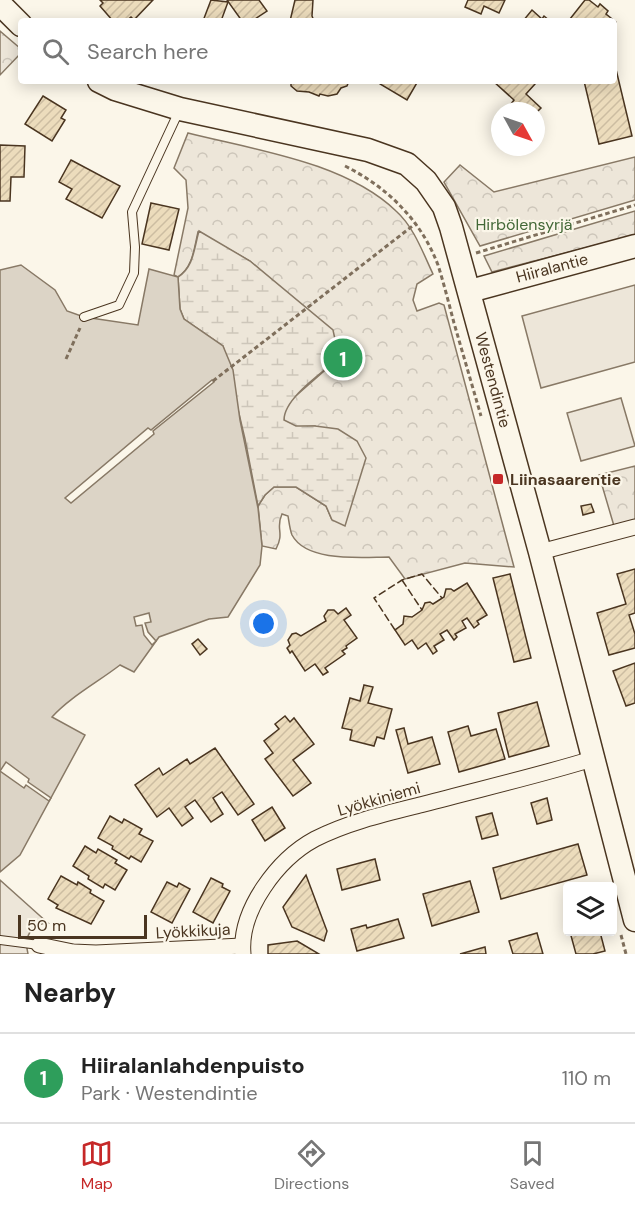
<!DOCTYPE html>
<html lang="en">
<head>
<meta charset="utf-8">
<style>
  :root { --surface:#fff; --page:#f2f2f2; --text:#222; --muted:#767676; --line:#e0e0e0; --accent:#c62828 }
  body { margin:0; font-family:"DM Sans",sans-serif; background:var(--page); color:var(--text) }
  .controls { position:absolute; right:18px; bottom:18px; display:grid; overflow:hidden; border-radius:6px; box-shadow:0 3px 15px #0003 }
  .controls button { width:54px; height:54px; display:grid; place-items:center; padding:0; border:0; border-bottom:2px solid var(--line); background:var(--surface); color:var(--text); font:30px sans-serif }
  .compass { position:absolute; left:491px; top:102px; width:54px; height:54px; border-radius:50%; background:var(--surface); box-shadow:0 3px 15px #0003; rotate:130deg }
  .scale { position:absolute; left:18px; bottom:15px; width:129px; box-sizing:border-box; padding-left:6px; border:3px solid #4a3520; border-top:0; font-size:16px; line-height:21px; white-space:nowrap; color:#4a3520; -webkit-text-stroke:4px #fbf6e9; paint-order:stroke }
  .you { position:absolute; left:264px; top:624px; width:21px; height:21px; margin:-15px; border:4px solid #fff; border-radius:50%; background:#1a73e8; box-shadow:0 0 0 9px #1a73e833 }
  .badge { display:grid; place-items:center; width:39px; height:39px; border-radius:50%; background:var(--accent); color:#fff; font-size:20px; font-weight:700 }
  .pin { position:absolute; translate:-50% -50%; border:3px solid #fff; box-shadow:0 2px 6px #0006 }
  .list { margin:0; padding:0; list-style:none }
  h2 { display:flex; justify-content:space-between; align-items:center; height:78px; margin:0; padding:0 24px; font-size:26px }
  h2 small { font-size:20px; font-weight:400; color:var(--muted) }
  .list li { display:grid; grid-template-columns:39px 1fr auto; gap:18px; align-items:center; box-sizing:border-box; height:90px; padding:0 24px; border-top:2px solid var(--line) }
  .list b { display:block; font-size:22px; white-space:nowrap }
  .list p { margin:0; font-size:20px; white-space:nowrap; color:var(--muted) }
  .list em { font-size:20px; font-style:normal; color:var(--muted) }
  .icon { flex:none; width:33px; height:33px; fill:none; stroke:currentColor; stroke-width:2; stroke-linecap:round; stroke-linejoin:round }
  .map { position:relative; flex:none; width:635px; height:954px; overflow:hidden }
  .search { position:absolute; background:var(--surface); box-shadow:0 3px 15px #0003; left:18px; right:18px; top:18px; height:66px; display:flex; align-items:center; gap:15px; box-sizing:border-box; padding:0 21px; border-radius:6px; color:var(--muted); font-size:22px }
  .sheet { height:168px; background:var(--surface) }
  nav { display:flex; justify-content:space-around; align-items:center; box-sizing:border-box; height:84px; border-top:2px solid var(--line); background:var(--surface); font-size:16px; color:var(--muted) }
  nav a { display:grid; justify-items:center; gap:3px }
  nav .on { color:var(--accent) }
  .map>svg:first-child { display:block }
  .green { fill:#ede6d9; stroke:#887966; stroke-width:1.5 }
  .forest { fill:url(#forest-crowns); stroke:#887966; stroke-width:1.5 }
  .wetland { fill:url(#wetland-marsh); stroke:#887966; stroke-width:1.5 }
  .water { fill:#dcd4c6; stroke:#887966; stroke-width:1.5 }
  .pier { fill:#fbf6e9; stroke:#887966; stroke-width:1.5 }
  .building { fill:url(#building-hatch); stroke:#4a3520; stroke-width:1.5 }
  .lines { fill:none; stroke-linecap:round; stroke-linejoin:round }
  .lane-casing { stroke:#4a3520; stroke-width:10 }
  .street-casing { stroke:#4a3520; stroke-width:17 }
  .secondary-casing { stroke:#4a3520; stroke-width:25 }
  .path { stroke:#7f6f5c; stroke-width:3; stroke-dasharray:4.5 3; stroke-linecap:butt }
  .lane { stroke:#fbf6e9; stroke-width:8 }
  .street { stroke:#fbf6e9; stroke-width:15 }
  .secondary { stroke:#fbf6e9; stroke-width:22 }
  .fence { stroke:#4a3520; stroke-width:1.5; stroke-dasharray:8 3; stroke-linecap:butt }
  .poi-dot { fill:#c62828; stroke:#fbf6e9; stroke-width:2 }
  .labels { text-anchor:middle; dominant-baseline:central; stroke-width:4.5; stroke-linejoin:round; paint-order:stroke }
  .park-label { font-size:16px; fill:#436837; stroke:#fbf6e9 }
  .street-label { font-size:16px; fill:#4a3520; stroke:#fbf6e9 }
  .poi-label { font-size:16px; font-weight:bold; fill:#4a3520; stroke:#fbf6e9; text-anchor:start }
</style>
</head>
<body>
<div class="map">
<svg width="635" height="954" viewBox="0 0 635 954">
  <defs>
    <pattern id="forest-crowns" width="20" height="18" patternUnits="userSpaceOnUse" patternTransform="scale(1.5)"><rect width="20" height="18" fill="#ede6d9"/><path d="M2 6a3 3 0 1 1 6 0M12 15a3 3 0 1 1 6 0" fill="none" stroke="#cdc6ba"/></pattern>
    <pattern id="wetland-marsh" width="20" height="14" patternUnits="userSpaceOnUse" patternTransform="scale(1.5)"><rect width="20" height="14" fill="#ede6d9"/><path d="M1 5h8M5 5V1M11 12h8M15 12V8" fill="none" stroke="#cdc6ba"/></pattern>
    <pattern id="building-hatch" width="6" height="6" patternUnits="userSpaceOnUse" patternTransform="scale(1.5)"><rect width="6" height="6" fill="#ecdcbc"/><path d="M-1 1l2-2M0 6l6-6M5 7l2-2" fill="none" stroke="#ccbda1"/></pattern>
  </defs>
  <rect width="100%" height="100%" fill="#fbf6e9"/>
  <g class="green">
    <polygon points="635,285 635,362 541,388 522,316"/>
    <polygon points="621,398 635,446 581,461 567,413"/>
    <path d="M0,880L48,923C30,924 24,937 28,954H0Z"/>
  </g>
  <g class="forest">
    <polygon points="0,31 21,49 21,53 0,75"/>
    <path d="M188,133C255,150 345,162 396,211C414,227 423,253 433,274L417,284L413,300L417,311L439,303L444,305L514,567L465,563L405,579L389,557C363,557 307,563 292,535C290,530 289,522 288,516L282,514C275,529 285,532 276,549L262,546L258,506L265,495L274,487H296L326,506L332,520L315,426L296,427L284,421V412L290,401L339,358L282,290L250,261L198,232C194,249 193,267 178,277L174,275L188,208L186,180L174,168Z"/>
    <polygon points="635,157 635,200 480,246 444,182 460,165 494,192"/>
    <polygon points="635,211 635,235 492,272 484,256"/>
    <polygon points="635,466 635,520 614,526 599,475"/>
  </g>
  <path class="wetland" d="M199,231L250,261L333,330L339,358C322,373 284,398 284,420L296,426H315L338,429L357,441L366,458L345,526L332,520L326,506L296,487H274L265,495L258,506L245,439L223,346L184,319L180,309L178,277C194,267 194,248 199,231Z"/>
  <path class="water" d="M21,265L55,290L67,311L84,317L138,325L149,269L178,277L180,309L184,319L223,346L233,370L240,420L258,508L262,546L260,565L228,617L209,619L159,637L134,672L120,665C98,682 70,697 52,717L85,735L20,855L0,872V270Z"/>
  <g class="pier">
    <polygon points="212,380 214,382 153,431 154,434 71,503 65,498 148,428 151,430"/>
    <polygon points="149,613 151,622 145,623 148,632 156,641 152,645 144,635 142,625 136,626 134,617"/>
    <polygon points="6,762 29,779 28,782 51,798 49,801 26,785 24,788 0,771"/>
  </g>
  <g class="building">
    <polygon points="100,0 153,0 134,20 131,17 126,21 113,21 100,6 103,3"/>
    <polygon points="211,0 228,2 221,21 203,21"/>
    <polygon points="227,0 259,0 267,11 252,21 242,21"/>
    <polygon points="295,0 313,0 312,16 314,21 290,21"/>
    <polygon points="468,0 505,0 499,13 484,6 481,14 465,7"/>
    <polygon points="585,0 589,0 598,7 600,4 608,11 606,14 616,22 614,24 614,21 572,21 570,19"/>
    <polygon points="532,10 542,19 544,16 550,21 523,21"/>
    <polygon points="614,61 632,136 599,144 584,81 614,81"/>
    <polygon points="291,81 349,81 347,86 341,88 337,94 328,96 320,94 319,96 309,92 297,91 291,86"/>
    <polygon points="381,81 418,81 407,100 380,84"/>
    <polygon points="493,81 532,81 535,84 526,94 541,108 536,113 536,111 519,111 511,104 514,100"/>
    <polygon points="43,96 66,110 61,118 65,120 52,141 25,124"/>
    <polygon points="0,145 25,146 24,177 11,177 10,201 0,201"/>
    <polygon points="71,160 120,186 102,218 66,199 72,189 59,182"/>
    <polygon points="151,203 179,209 169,250 142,244"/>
    <polygon points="591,504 594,512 583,515 581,506"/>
    <polygon points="635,569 635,613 629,615 635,634 635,648 609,655 597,613 626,604 617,574"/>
    <polygon points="510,574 531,658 514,662 493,578"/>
    <polygon points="467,583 487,615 477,621 479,624 474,628 467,618 462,621 466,628 455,634 457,637 454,640 447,630 440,634 444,640 434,646 437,651 433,654 426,643 418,649 412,640 405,645 395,630 403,624 404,616 412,617 422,610 425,603 430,602 433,604 444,597 446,589 451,589 454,591"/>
    <polygon points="346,608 351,615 344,620 357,638 346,646 347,648 342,651 345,654 325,668 328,672 323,675 315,664 305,671 292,651 290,653 287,648 290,645 288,640 292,634 296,633 301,636 326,621 324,616 328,610 334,610 338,614"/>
    <polygon points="198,639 207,649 200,655 192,644"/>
    <polygon points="635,663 635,703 626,706 613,671"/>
    <polygon points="364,685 373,687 368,703 392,709 384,739 377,737 374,746 350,740 352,730 342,728 350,698 360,701"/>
    <polygon points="537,702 549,746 509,757 498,713"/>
    <polygon points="285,716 290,722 294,718 314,744 293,760 311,783 293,796 265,759 273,753 264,741 279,729 275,724"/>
    <polygon points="468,726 471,736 496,729 505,759 459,772 448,732"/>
    <polygon points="404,728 408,744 432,737 440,764 408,773 396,730"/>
    <polygon points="215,748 254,804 238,815 222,792 213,798 223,814 211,822 195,800 185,807 193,818 182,826 169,808 157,817 135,785 159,768 163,775 187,759 190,764"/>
    <polygon points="547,798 552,820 537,824 531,803"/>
    <polygon points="272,807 285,828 265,841 252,820"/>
    <polygon points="492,813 498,835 482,839 476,817"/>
    <polygon points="110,816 122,823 124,819 142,829 139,834 153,841 141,862 131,856 129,859 112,849 113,846 98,838"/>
    <polygon points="578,844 587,875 501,899 493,868"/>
    <polygon points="85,846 96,853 98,849 117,860 115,863 127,870 115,890 105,884 103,888 88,879 89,876 73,866"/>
    <polygon points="375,859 380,880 342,890 337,869"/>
    <polygon points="306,875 327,931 324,941 292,927 283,907"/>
    <polygon points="61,876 77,885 78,882 91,890 90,893 104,901 91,924 56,908 58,905 48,899"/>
    <polygon points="211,878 223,884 222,887 230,891 213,923 193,912"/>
    <polygon points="470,881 479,912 432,926 423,894"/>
    <polygon points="167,882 177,887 179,883 190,889 172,923 151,912"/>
    <polygon points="398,919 404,938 357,951 351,929 366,925 367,928"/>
    <polygon points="570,932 600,932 605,951 593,954 576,954"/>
    <polygon points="537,933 543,954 513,954 509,941"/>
    <polygon points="297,941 319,954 268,954 268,945"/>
    <polygon points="485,947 486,954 460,954"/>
  </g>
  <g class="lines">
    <g class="lane-casing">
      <g id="lane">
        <polyline points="84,317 119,305 134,273 135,247 132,212 179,111"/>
        <polyline points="0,940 39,945"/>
      </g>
    </g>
    <g class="street-casing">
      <g id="street">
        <polyline points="540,552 635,527"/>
        <polyline points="39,945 73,952 96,953 242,946"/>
        <path d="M243,954C239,910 278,859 315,839C348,822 388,813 424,804C480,789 537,776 592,759"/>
      </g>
    </g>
    <g class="secondary-casing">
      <g id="secondary">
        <polyline points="0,4 21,25"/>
        <polyline points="99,81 115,89 180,109 368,150 407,164 426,181 444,207 451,227 540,552 635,920"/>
        <polyline points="470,291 635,246"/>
      </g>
    </g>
    <g class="path">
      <path d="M345,166C387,187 421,220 438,265C444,284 449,304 454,323C463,354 472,385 481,416"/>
      <polyline points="476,253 635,205"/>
      <polyline points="66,359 80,328"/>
      <polyline points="213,381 415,224"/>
      <polyline points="621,935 626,954"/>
    </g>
    <use href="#lane" class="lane"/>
    <use href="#street" class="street"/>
    <use href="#secondary" class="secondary"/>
    <g class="fence">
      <polyline points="402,580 422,610"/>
      <polyline points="395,630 374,598 402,580 422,574 442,598"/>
    </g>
  </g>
  <rect class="poi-dot" x="492" y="473" width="12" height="12" rx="3"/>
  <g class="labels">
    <g class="park-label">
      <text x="524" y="224">Hirbölensyrjä</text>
    </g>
    <g class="street-label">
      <text transform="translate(552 268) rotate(-15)">Hiiralantie</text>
      <text transform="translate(493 380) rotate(75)">Westendintie</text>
      <text transform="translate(379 799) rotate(-16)">Lyökkiniemi</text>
      <text transform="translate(193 931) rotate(-3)">Lyökkikuja</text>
    </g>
    <g class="poi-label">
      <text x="510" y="479">Liinasaarentie</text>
    </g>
  </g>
</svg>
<div class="controls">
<button><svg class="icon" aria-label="layers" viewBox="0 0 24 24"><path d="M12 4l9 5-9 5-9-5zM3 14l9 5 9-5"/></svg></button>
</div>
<svg class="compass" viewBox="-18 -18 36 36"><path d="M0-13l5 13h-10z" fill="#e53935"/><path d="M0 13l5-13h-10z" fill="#767676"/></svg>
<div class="scale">50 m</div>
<div class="you"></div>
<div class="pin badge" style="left:343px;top:358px;background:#2e9e5b">1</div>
<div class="search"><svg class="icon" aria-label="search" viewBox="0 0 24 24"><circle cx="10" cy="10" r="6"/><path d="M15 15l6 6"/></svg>Search here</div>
</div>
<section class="sheet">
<h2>Nearby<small></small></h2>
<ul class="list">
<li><span class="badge" style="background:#2e9e5b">1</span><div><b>Hiiralanlahdenpuisto</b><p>Park · Westendintie</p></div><em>110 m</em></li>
</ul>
</section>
<nav>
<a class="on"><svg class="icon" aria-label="map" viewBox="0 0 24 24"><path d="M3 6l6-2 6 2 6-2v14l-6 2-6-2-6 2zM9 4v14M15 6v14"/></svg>Map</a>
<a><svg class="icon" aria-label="directions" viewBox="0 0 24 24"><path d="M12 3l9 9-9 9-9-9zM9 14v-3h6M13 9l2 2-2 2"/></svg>Directions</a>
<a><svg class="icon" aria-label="saved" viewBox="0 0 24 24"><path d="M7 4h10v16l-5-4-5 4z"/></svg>Saved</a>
</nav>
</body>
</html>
